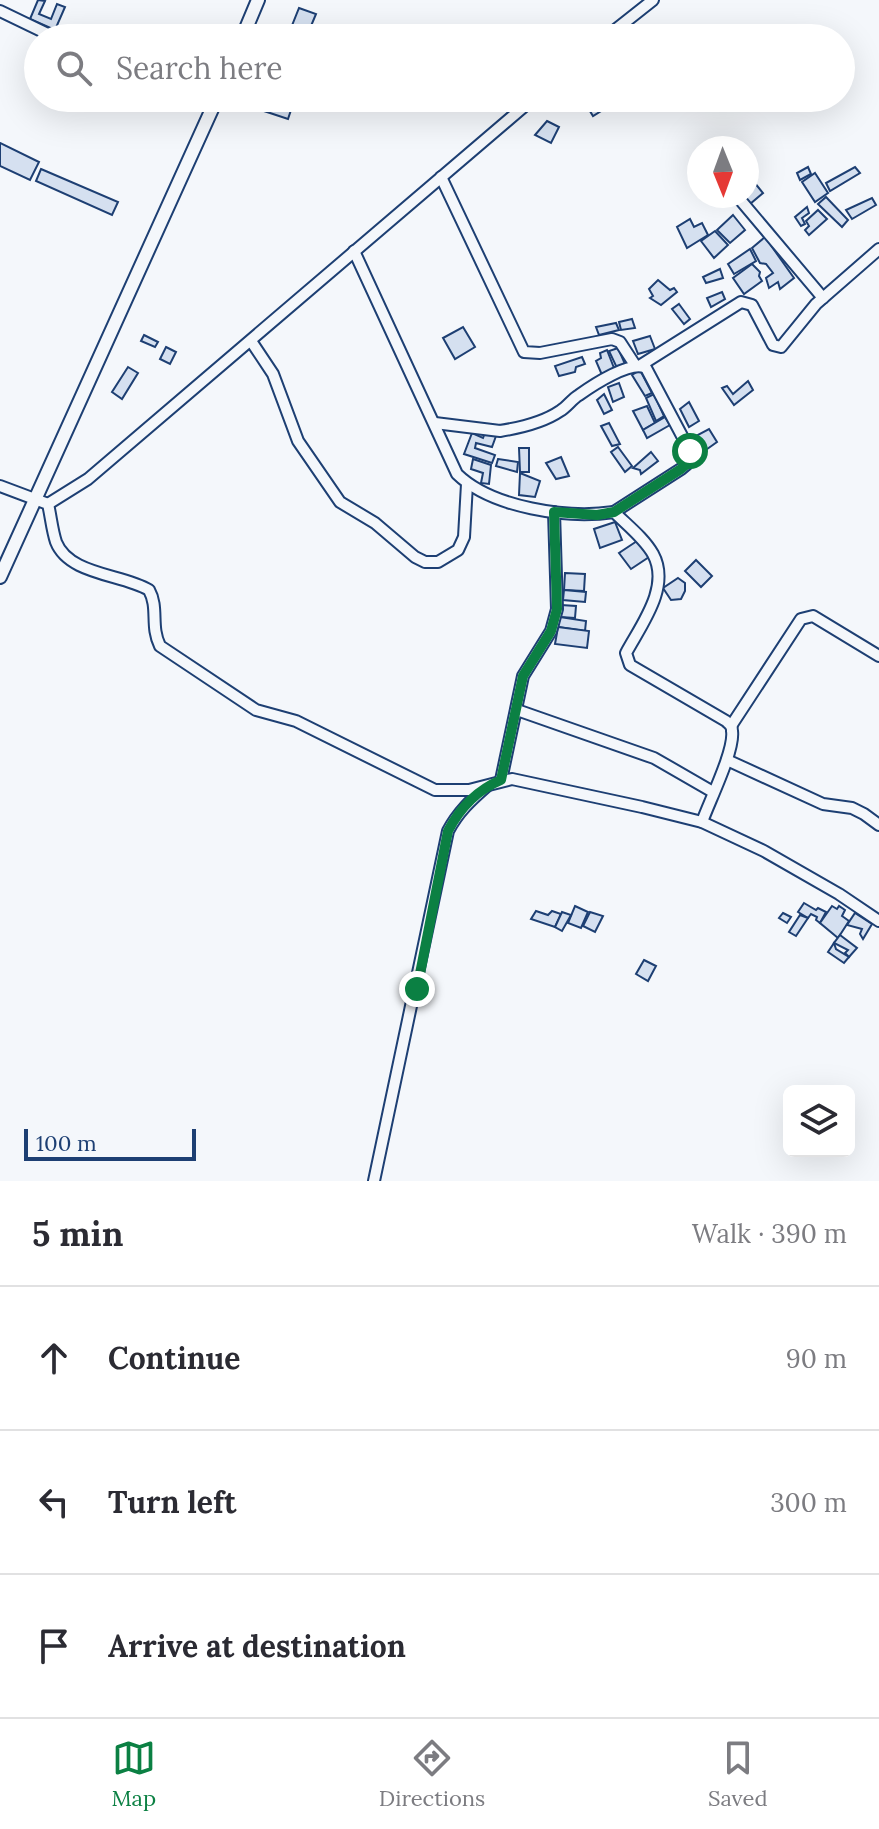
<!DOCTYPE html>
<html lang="en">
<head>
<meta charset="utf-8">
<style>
  :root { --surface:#fff; --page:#f2f2f3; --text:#2b2b33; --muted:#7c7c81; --line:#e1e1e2; --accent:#0b8043 }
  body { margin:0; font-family:Lora,serif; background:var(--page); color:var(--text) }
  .controls { position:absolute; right:24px; bottom:24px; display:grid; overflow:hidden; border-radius:12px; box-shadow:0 8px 32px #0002 }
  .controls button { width:72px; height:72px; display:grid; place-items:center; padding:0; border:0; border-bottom:2px solid var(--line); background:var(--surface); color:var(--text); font:40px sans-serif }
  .compass { position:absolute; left:687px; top:136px; width:72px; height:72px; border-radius:50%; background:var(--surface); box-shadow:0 8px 32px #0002; rotate:179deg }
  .scale { position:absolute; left:24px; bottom:20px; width:172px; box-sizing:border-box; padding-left:8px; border:4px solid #1d3f73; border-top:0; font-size:22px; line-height:28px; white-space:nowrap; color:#1d3f73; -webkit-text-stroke:6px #f4f7fb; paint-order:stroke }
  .stop { position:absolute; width:24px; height:24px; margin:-18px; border:6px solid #0b8043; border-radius:50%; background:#fff }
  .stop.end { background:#0b8043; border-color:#fff; box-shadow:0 2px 8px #0008 }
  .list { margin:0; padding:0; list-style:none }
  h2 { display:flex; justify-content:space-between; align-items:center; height:104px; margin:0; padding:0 32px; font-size:34px }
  h2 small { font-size:26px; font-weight:400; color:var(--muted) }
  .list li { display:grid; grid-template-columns:52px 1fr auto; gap:24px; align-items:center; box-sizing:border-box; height:144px; padding:0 32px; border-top:2px solid var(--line) }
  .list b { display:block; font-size:30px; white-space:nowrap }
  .list em { font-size:26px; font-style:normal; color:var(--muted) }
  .icon { flex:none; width:44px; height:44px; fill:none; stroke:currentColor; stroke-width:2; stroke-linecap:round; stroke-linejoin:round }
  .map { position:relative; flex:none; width:879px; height:1181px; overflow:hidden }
  .search { position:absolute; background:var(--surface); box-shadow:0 8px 32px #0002; left:24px; right:24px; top:24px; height:88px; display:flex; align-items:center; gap:20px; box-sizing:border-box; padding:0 28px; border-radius:44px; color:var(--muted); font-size:30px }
  .sheet { height:536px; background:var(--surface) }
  nav { display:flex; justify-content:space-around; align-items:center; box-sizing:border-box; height:112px; border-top:2px solid var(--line); background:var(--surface); font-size:22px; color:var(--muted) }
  nav a { display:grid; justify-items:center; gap:4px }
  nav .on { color:var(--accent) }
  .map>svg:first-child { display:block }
  .building { fill:#d5e0f0; stroke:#1d3f73; stroke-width:2 }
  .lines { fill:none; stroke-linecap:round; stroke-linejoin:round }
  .minor-casing { stroke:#1d3f73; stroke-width:14 }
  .tertiary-casing { stroke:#1d3f73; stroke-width:16 }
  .minor { stroke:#f4f7fb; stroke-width:10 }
  .tertiary { stroke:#f4f7fb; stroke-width:12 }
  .route { stroke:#0b8043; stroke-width:10 }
</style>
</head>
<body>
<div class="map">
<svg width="879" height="1181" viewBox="0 0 879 1181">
  <rect width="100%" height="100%" fill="#f4f7fb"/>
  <g class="building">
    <polygon points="38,0 45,1 39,14 51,19 57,4 65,7 55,30 30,19"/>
    <polygon points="299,8 316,14 306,38 287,38"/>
    <polygon points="670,29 675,38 654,38"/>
    <polygon points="265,98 295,98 288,119 261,110"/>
    <polygon points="582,98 611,98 614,103 593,116"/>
    <polygon points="547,121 559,127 551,143 535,135"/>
    <polygon points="0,143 39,162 30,180 0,166"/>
    <polygon points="808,167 811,174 800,180 797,173"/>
    <polygon points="855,167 860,173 830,191 826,183"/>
    <polygon points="41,169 118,202 112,215 36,181"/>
    <polygon points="815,173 828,193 815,202 802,182"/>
    <polygon points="750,177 763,193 750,204 744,196 747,196 747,179"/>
    <polygon points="826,197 848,220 842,227 818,204"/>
    <polygon points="872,198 876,205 852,219 846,210"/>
    <polygon points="807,207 809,213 802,218 805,224 801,226 795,217"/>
    <polygon points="818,210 827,219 809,235 805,230 809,226 806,221"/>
    <polygon points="733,215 745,230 730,243 717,230"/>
    <polygon points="690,219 694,227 702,223 708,235 687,248 677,227"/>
    <polygon points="715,231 728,245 714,258 701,241"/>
    <polygon points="765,237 794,278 780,289 778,282 769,288 766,278 773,273 766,264 760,263 752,248"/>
    <polygon points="750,249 756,261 734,274 728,264"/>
    <polygon points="752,264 760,272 759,276 762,281 744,294 733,278"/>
    <polygon points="720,269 723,278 706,283 703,277"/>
    <polygon points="658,280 670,290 674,288 677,292 661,305 650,298 653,296 649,289"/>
    <polygon points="722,292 725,299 711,307 707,298"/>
    <polygon points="679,304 690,319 684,324 672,309"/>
    <polygon points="632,319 635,328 621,330 619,322"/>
    <polygon points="616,323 619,330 599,335 596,327"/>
    <polygon points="463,327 475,347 455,359 443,338"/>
    <polygon points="144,335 158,342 155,347 141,341"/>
    <polygon points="650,336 655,349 638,354 633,341"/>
    <polygon points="166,347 176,352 170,364 160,359"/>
    <polygon points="618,348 625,364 617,368 609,351"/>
    <polygon points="607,350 614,368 602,375 596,361 601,358 600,353"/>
    <polygon points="582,357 585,364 576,367 575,372 559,376 555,366"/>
    <polygon points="128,367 138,373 122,399 112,392"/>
    <polygon points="640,370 652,393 645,396 632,375"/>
    <polygon points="748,381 753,390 734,405 722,388 727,386 733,394"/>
    <polygon points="619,383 624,397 613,402 608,387"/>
    <polygon points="604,394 612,410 604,414 597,400"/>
    <polygon points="654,394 664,416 656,421 646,398"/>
    <polygon points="689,402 699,421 689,427 680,409"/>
    <polygon points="647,406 655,423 643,430 633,411"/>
    <polygon points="665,417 670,425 647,438 643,430"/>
    <polygon points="609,423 620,444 612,446 601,426"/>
    <polygon points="709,429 717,442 703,452 692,438"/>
    <polygon points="472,433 483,438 485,433 496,436 492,447 476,443 475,448 495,455 492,463 464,454"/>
    <polygon points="618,447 632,466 625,472 611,452"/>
    <polygon points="519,448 529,448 529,472 520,472"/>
    <polygon points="651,452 658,461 641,474 640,470 633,468"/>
    <polygon points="561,457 569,476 556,479 546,463"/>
    <polygon points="473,459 491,465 489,484 481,483 483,473 471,469"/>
    <polygon points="498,459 518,462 517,472 496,466"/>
    <polygon points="520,473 540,481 535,497 519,495"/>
    <polygon points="615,522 622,540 600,548 594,529"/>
    <polygon points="637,541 649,557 631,569 619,553"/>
    <polygon points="696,560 712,576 701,587 685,571"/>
    <polygon points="565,573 585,574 584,591 564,590"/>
    <polygon points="678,578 685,583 685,591 681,599 671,600 663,588"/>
    <polygon points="564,590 586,592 585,602 563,600"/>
    <polygon points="561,605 576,606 575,618 560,617"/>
    <polygon points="560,617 586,621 585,631 558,627"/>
    <polygon points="558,627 589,631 587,648 555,644"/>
    <polygon points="804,903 816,910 818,908 826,912 820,923 816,920 817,917 811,914 808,918 798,912"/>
    <polygon points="575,906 588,912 581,928 568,923"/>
    <polygon points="832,906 837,909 839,906 845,910 842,916 849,921 838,938 820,923"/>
    <polygon points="536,911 548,915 552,911 561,914 555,927 531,919"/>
    <polygon points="562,912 571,915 562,931 555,927"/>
    <polygon points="590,912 603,916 595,932 583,926"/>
    <polygon points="783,913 791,917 787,923 779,918"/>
    <polygon points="855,913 872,924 863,939 860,934 862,929 847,925"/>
    <polygon points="800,915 808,918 796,936 789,932"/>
    <polygon points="840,935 857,948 849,957 845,953 848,950 834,943"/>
    <polygon points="834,943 836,949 849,957 844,963 828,952"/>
    <polygon points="644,960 656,966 648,981 636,974"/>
  </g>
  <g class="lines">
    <g class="minor-casing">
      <g id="minor">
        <polyline points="0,11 56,38"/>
        <polyline points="605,38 653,0"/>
        <polyline points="188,98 212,109"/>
        <polyline points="441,177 524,352 540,353 612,339 620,342 635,365"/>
        <polyline points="737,196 823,298"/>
        <path d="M354,251L457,474C492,508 568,519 614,512C627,525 644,538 653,554C671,587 641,625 626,653L630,665L726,721C730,725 732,725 732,731C735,750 709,802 702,822"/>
        <polyline points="251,341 273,374 298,441 340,502 375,523 415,557 425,562 438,562 458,550 464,537 467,484"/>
        <polyline points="641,365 741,302 752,305 773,345 781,347 816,304 879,249"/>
        <path d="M435,423L500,431C519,428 544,422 560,411C567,407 572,399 579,395C593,385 631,360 646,368L690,451L687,464L681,469L614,512"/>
        <path d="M0,486L48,504C51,517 52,530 56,542C69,575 122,574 149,590C159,608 150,626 160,646L256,710L296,721L435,790H469L512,779L642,807L702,822L764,851L839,894L879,921"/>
        <polyline points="48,504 88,479 534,98"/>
        <polyline points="517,710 654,758 713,792"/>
        <polyline points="731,726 801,619 813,616 879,656"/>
        <polyline points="727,760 823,804 852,808 864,814 879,825"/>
        <polyline points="501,780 523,676 551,631 557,609 554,512"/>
        <path d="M374,1181L448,831C458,812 471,800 487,786"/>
      </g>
    </g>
    <g class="tertiary-casing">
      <g id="tertiary">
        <polyline points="242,38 258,0"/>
        <polyline points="0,577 217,98"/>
      </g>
    </g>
    <use href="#minor" class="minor"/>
    <use href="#tertiary" class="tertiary"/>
  </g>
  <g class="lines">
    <path class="route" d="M417,989L448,831C460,808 477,790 501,780L523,676L551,631L557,609L554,512L597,515L614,512L681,469L687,464L690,451"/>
  </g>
</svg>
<div class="controls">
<button><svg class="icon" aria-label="layers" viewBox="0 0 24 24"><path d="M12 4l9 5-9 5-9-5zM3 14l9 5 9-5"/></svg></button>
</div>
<svg class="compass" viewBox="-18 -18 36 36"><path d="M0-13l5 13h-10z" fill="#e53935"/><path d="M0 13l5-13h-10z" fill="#7c7c81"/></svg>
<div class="scale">100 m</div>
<div class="stop" style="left:690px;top:451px"></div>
<div class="stop end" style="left:417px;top:989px"></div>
<div class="search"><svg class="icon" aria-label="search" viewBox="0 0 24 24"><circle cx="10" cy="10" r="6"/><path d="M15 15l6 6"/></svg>Search here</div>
</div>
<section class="sheet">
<h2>5 min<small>Walk · 390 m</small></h2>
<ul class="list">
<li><svg class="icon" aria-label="ahead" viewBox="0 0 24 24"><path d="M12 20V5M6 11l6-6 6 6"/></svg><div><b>Continue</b></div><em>90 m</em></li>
<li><svg class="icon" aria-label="left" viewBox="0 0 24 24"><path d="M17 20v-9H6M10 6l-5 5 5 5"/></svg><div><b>Turn left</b></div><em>300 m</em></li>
<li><svg class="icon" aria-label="arrive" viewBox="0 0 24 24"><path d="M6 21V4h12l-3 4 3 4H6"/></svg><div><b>Arrive at destination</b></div></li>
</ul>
</section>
<nav>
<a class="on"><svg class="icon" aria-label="map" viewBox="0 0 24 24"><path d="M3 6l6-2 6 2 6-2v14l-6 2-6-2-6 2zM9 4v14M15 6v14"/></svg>Map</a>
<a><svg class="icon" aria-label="directions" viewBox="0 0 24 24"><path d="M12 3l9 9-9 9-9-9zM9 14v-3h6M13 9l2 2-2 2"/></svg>Directions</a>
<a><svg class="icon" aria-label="saved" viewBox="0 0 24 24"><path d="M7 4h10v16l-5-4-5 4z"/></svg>Saved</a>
</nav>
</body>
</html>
